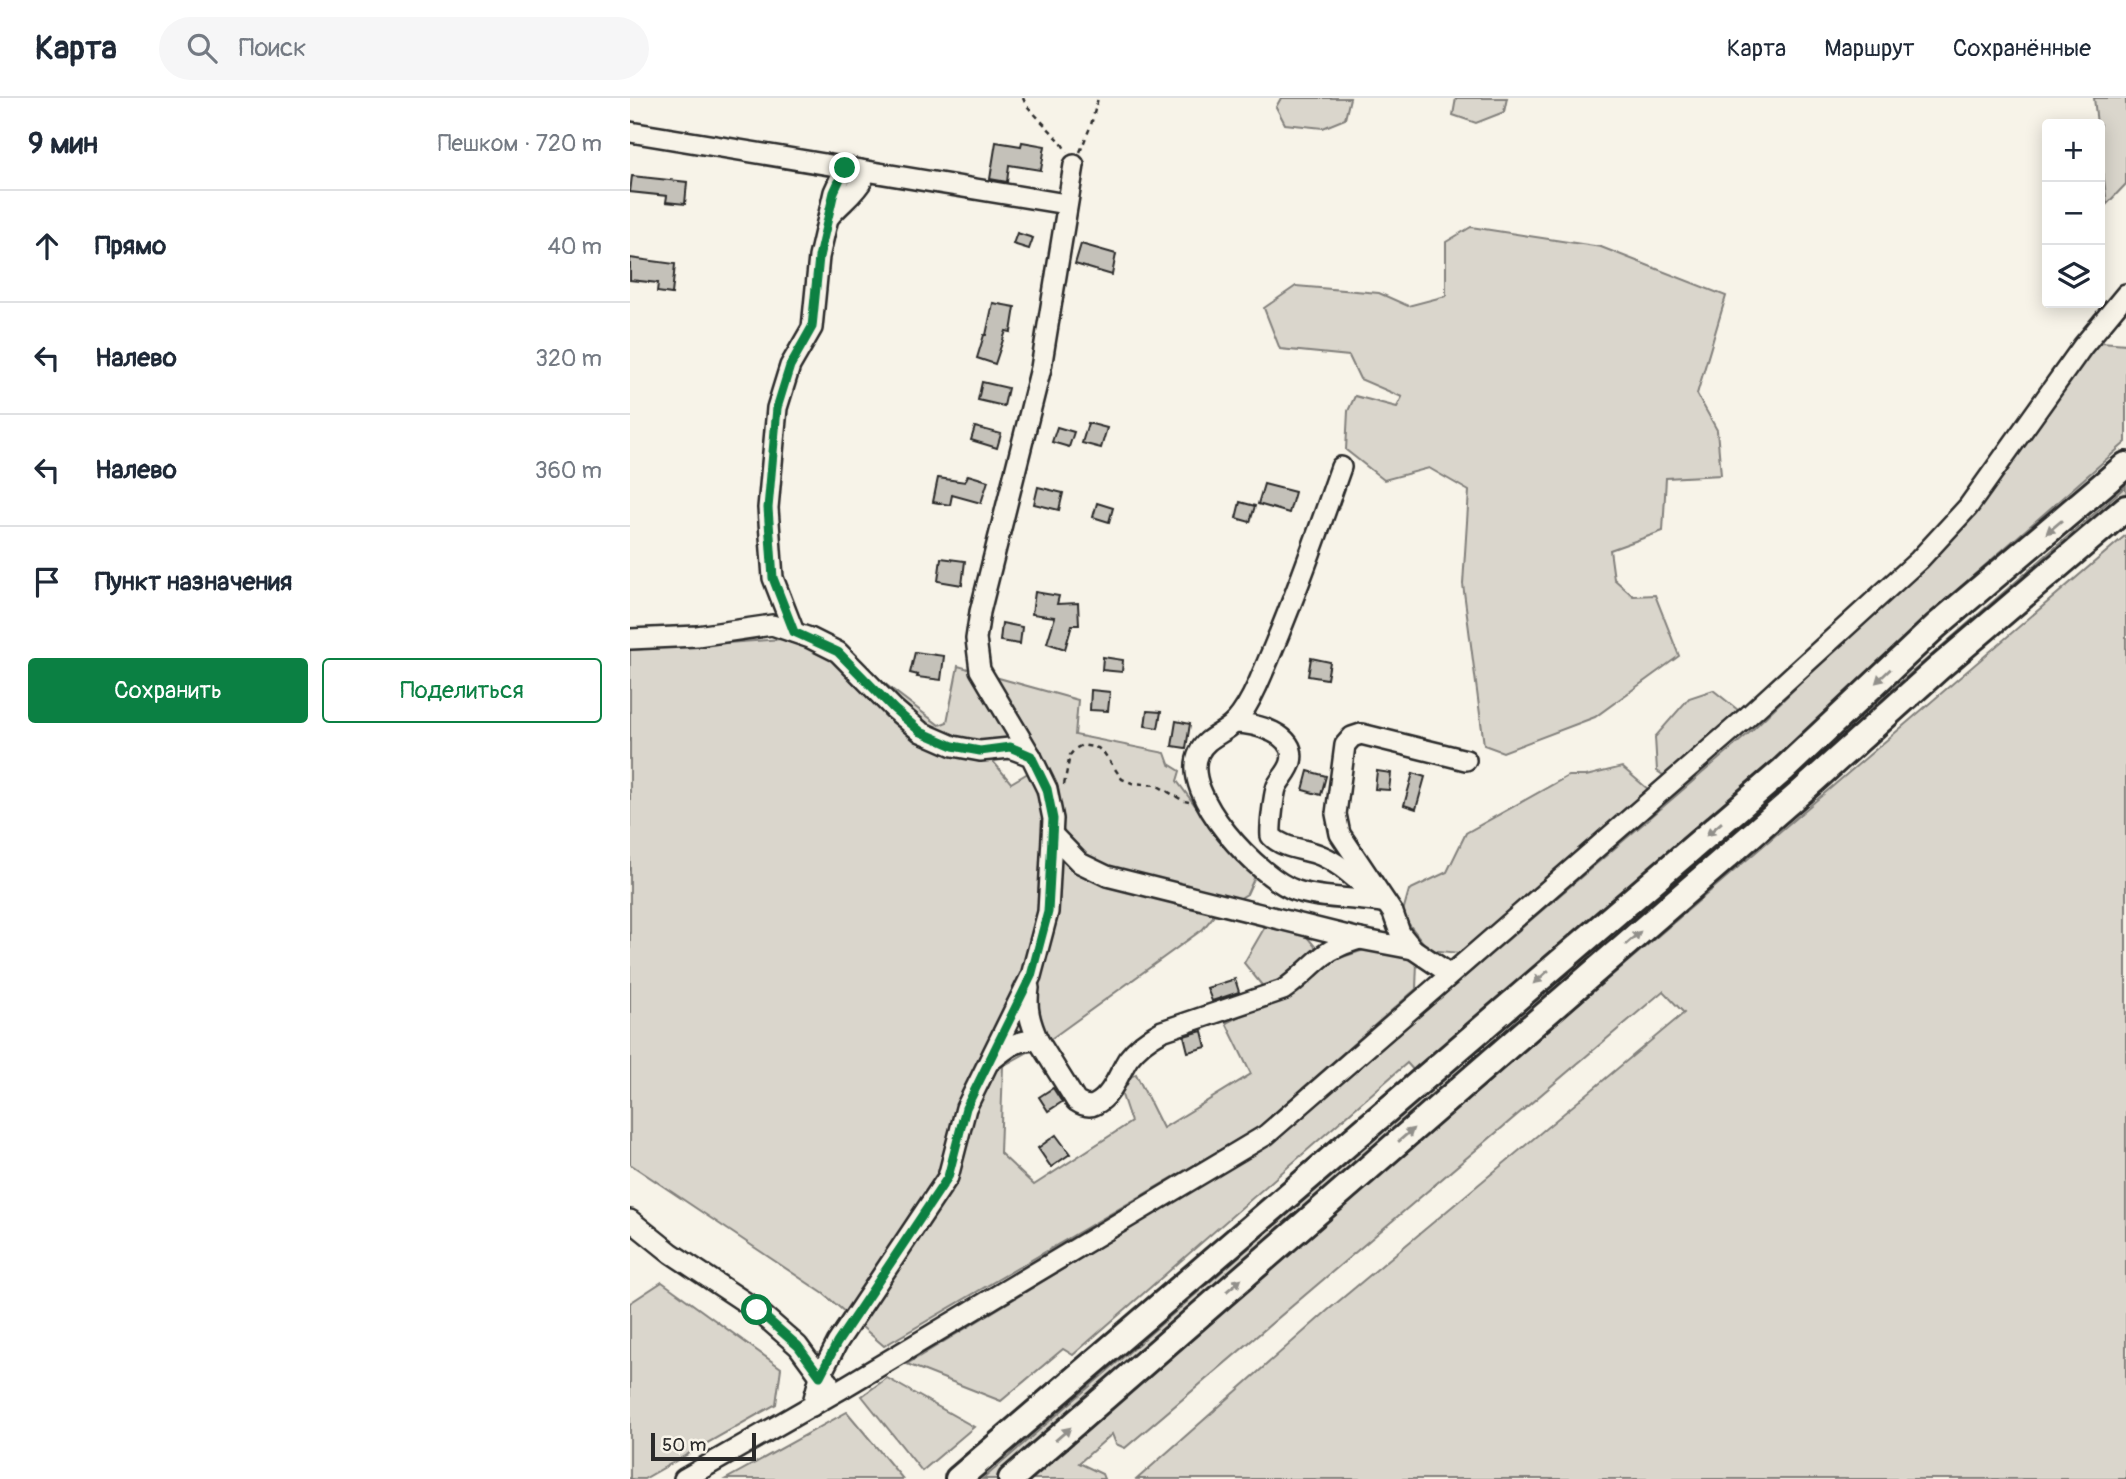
<!DOCTYPE html>
<html lang="ru">
<head>
<meta charset="utf-8">
<style>
  :root { --surface:#fff; --page:#f6f6f7; --text:#1f2937; --muted:#747a83; --line:#e0e1e3; --accent:#0b8043 }
  body { margin:0; font-family:Pangolin,sans-serif; background:var(--page); color:var(--text) }
  .controls { position:absolute; right:21px; top:21px; display:grid; overflow:hidden; border-radius:7px; box-shadow:0 4px 18px #0003 }
  .controls button { width:63px; height:63px; display:grid; place-items:center; padding:0; border:0; border-bottom:2px solid var(--line); background:var(--surface); color:var(--text); font:35px sans-serif }
  .scale { position:absolute; left:21px; bottom:18px; width:105px; box-sizing:border-box; padding-left:7px; border:4px solid #2b2b2b; border-top:0; font-size:19px; line-height:24px; white-space:nowrap; color:#2b2b2b; -webkit-text-stroke:5px #f7f3e8; paint-order:stroke }
  .stop { position:absolute; width:21px; height:21px; margin:-16px; border:5px solid #0b8043; border-radius:50%; background:#fff }
  .stop.end { background:#0b8043; border-color:#fff; box-shadow:0 2px 7px #0008 }
  .list { margin:0; padding:0; list-style:none }
  h2 { display:flex; justify-content:space-between; align-items:center; height:91px; margin:0; padding:0 28px; font-size:30px }
  h2 small { font-size:23px; font-weight:400; color:var(--muted) }
  .list li { display:grid; grid-template-columns:46px 1fr auto; gap:21px; align-items:center; box-sizing:border-box; height:112px; padding:0 28px; border-top:2px solid var(--line) }
  .list b { display:block; font-size:26px; white-space:nowrap }
  .list em { font-size:23px; font-style:normal; color:var(--muted) }
  .actions { display:flex; gap:14px; padding:21px 28px }
  .actions a { flex:1; padding:16px 0; border:2px solid var(--accent); border-radius:7px; text-align:center; font-size:24px; color:var(--accent) }
  .actions .main { background:var(--accent); color:#fff }
  .icon { flex:none; width:38px; height:38px; fill:none; stroke:currentColor; stroke-width:2; stroke-linecap:round; stroke-linejoin:round }
  .map { position:relative; flex:none; width:1496px; height:1381px; overflow:hidden }
  header { display:flex; align-items:center; gap:42px; box-sizing:border-box; height:98px; padding:0 35px; background:var(--surface); border-bottom:2px solid var(--line) }
  header strong { font-size:33px }
  nav { display:flex; gap:38px; margin-inline-start:auto; font-size:24px }
  .search { width:490px; height:63px; background:var(--page); display:flex; align-items:center; gap:18px; box-sizing:border-box; padding:0 24px; border-radius:38px; color:var(--muted); font-size:26px }
  main { display:flex }
  aside { flex:1; background:var(--surface) }
  .map>svg:first-child { display:block }
  .green { fill:#dad6cc; stroke:#82807c; stroke-width:2 }
  .building { fill:#c4c1b9; stroke:#2b2b2b; stroke-width:2 }
  .lines { fill:none; stroke-linecap:round; stroke-linejoin:round }
  .minor-casing { stroke:#2b2b2b; stroke-width:24 }
  .major-casing { stroke:#2b2b2b; stroke-width:30 }
  .path { stroke:#2b2b2b; stroke-width:2.5; stroke-dasharray:5 5; stroke-linecap:butt }
  .minor { stroke:#f7f3e8; stroke-width:19 }
  .major { stroke:#f7f3e8; stroke-width:24 }
  .oneway { fill:#918f8a }
  .route { stroke:#0b8043; stroke-width:9 }
</style>
</head>
<body>
<header>
<strong>Карта</strong>
<div class="search"><svg class="icon" aria-label="search" viewBox="0 0 24 24"><circle cx="10" cy="10" r="6"/><path d="M15 15l6 6"/></svg>Поиск</div>
<nav><a>Карта</a><a>Маршрут</a><a>Сохранённые</a></nav>
</header>
<main>
<aside>
<h2>9 мин<small>Пешком · 720 m</small></h2>
<ul class="list">
<li><svg class="icon" aria-label="ahead" viewBox="0 0 24 24"><path d="M12 20V5M6 11l6-6 6 6"/></svg><div><b>Прямо</b></div><em>40 m</em></li>
<li><svg class="icon" aria-label="left" viewBox="0 0 24 24"><path d="M17 20v-9H6M10 6l-5 5 5 5"/></svg><div><b>Налево</b></div><em>320 m</em></li>
<li><svg class="icon" aria-label="left" viewBox="0 0 24 24"><path d="M17 20v-9H6M10 6l-5 5 5 5"/></svg><div><b>Налево</b></div><em>360 m</em></li>
<li><svg class="icon" aria-label="arrive" viewBox="0 0 24 24"><path d="M6 21V4h12l-3 4 3 4H6"/></svg><div><b>Пункт назначения</b></div></li>
</ul>
<div class="actions"><a class="main">Сохранить</a><a>Поделиться</a></div>
</aside>
<div class="map">
<svg width="1496" height="1381" viewBox="0 0 1496 1381">
  <rect width="100%" height="100%" fill="#f7f3e8"/>
  <filter id="ink" filterUnits="userSpaceOnUse"><feTurbulence type="fractalNoise" baseFrequency=".0143" numOctaves="2"/><feDisplacementMap in="SourceGraphic" scale="14" xChannelSelector="R" yChannelSelector="G"/><feConvolveMatrix kernelMatrix="1 2 1 2 8 2 1 2 1" color-interpolation-filters="sRGB"/></filter>
  <g filter="url(#ink)">
    <g class="green">
      <polygon points="651,0 720,0 715,21 693,30 655,26 646,9"/>
      <polygon points="826,0 877,0 874,14 846,25 823,17"/>
      <polygon points="1464,0 1496,0 1496,86 1477,106 1470,48 1470,26 1467,26"/>
      <polygon points="841,129 971,149 1096,198 1067,296 1087,332 1091,377 1036,380 1033,433 980,452 984,481 1003,498 1025,497 1049,558 965,619 873,654 854,647 833,486 839,393 799,370 754,382 716,352 718,313 725,298 767,309 772,299 730,281 719,258 650,251 634,210 666,188 749,195 778,208 816,198 816,144"/>
      <polygon points="1471,244 1496,246 1496,344 1296,519 1143,662 786,975 777,965 443,1257 433,1251 371,1303 277,1266 642,1044 1119,635 1293,466 1457,252"/>
      <polygon points="1496,388 1496,401 370,1381 353,1381"/>
      <polygon points="1496,437 1496,1381 507,1381 697,1213 1054,915 1033,893 495,1350 486,1346 482,1336 449,1365 472,1376 474,1381 394,1381"/>
      <path d="M167,540L179,543L323,656L362,662L381,685L398,675L412,691L419,726L434,721C422,666 395,625 365,579L448,602L445,637L535,655L539,666L550,673L547,683L585,734L627,774L617,796L587,814L573,831L418,943L373,968L370,1055L404,1087L501,1024L488,985L506,976L533,1030L621,976L596,925L643,901L614,865L636,827L673,834L687,851L710,860L743,849L787,864L786,891L629,1029L254,1248L194,1196L0,1066V552Z"/>
      <polygon points="216,556 309,627 317,624 328,568 346,573 383,642 345,647 293,631"/>
      <polygon points="1083,592 1108,612 1036,679 1027,673 1025,639 1059,600"/>
      <polygon points="992,669 1019,692 830,855 799,852 772,817 779,792 817,774 836,735 938,678 956,678"/>
      <polygon points="32,1184 151,1270 146,1306 14,1381 0,1381 0,1205"/>
      <polygon points="257,1280 344,1329 292,1373 232,1298"/>
      <polygon points="217,1314 273,1381 96,1381"/>
    </g>
    <g class="building">
      <polygon points="366,44 391,48 392,44 415,48 411,72 379,67 377,84 360,81"/>
      <polygon points="2,78 57,84 55,106 36,104 37,98 0,94"/>
      <polygon points="387,135 403,140 399,151 383,146"/>
      <polygon points="451,146 486,156 482,177 445,166"/>
      <polygon points="0,160 45,166 42,196 27,194 28,185 0,182"/>
      <polygon points="363,205 385,209 381,234 376,233 365,266 347,260 354,237 356,237"/>
      <polygon points="352,284 378,290 374,308 348,302"/>
      <polygon points="458,325 477,330 471,350 452,345"/>
      <polygon points="345,329 371,336 367,350 341,342"/>
      <polygon points="427,329 444,334 439,349 422,344"/>
      <polygon points="338,377 358,383 351,405 322,397 320,407 303,404 308,380 335,384"/>
      <polygon points="634,386 665,394 659,415 628,406"/>
      <polygon points="408,389 433,395 429,412 404,406"/>
      <polygon points="610,404 625,408 620,424 606,420"/>
      <polygon points="467,405 483,410 479,424 463,419"/>
      <polygon points="311,460 335,463 332,487 308,483"/>
      <polygon points="405,494 429,498 427,506 448,505 449,527 442,527 435,551 417,545 425,519 402,516"/>
      <polygon points="372,525 392,529 390,546 370,543"/>
      <polygon points="285,554 314,558 311,582 287,579 288,577 280,575"/>
      <polygon points="473,559 493,562 492,574 472,572"/>
      <polygon points="681,560 700,564 697,581 678,578"/>
      <polygon points="461,592 480,594 478,613 460,612"/>
      <polygon points="517,613 531,614 528,630 515,628"/>
      <polygon points="546,623 560,626 556,650 542,648"/>
      <polygon points="678,673 696,678 691,697 673,692"/>
      <polygon points="747,673 761,675 759,692 745,691"/>
      <polygon points="783,675 795,679 786,711 774,707"/>
      <polygon points="605,881 609,894 582,903 577,890"/>
      <polygon points="572,933 576,949 558,954 554,938"/>
      <polygon points="423,990 432,1004 418,1013 409,999"/>
      <polygon points="426,1037 440,1056 421,1069 408,1050"/>
    </g>
    <g class="lines">
      <g class="minor-casing">
        <g id="minor">
          <polyline points="0,34 436,106"/>
          <path d="M200,118C211,105 226,95 233,81L230,72"/>
          <path d="M711,369C685,443 659,516 627,588C622,599 613,615 605,624C594,636 576,639 569,655C549,696 630,781 667,793C696,802 726,799 756,805"/>
          <polyline points="164,534 143,480 138,410 147,310 160,268 182,230 189,159 204,94 215,70"/>
          <polyline points="0,541 67,538 142,527 180,540 208,554 264,611 291,634 323,648 350,653 380,650 401,658 417,691 423,721 418,814 401,878 336,1010 318,1079 207,1245 190,1278 182,1308"/>
          <path d="M604,625C625,625 668,636 661,664C659,673 651,680 647,688C644,694 640,730 641,738C655,752 675,750 692,758C711,766 725,781 741,794"/>
          <polyline points="401,658 350,572 346,541 350,514 411,270 444,67"/>
          <polyline points="423,737 450,765 477,778 730,841 783,851 820,876"/>
          <polyline points="783,851 770,835 763,815 710,736 706,716 715,647 722,639 731,636 836,662"/>
          <path d="M399,890C396,910 400,924 408,942"/>
          <path d="M362,962C379,948 386,942 408,942L446,1003C452,1007 459,1010 466,1006C482,998 489,975 498,961C507,949 519,940 532,933L653,892C668,882 679,869 693,858C704,849 717,845 730,841"/>
          <polyline points="0,1122 41,1155 127,1212 168,1248 190,1278 198,1283"/>
          <polyline points="54,1381 211,1291 636,1037 1117,619 1289,462 1338,409 1453,248 1496,196"/>
        </g>
      </g>
      <g class="major-casing">
        <g id="major">
          <polyline points="328,1381 1153,672 1306,528 1496,367"/>
          <polyline points="381,1381 1171,694 1311,568 1496,410"/>
        </g>
      </g>
      <g class="path">
        <polyline points="393,0 396,7 430,43 437,54"/>
        <polyline points="450,54 461,27 468,0"/>
        <polyline points="434,687 440,657 445,651 452,647 468,650 474,655 492,681 502,685 526,687 554,703 559,704"/>
      </g>
      <use href="#minor" class="minor"/>
      <use href="#major" class="major"/>
    </g>
    <defs><path id="oneway-solid" d="M-6-.8H1V-3.2L6.5 0L1 3.2V.8H-6Z" transform="scale(1.75)"/></defs>
    <g class="oneway">
      <use href="#oneway-solid" transform="translate(1424 429) rotate(140)"/>
      <use href="#oneway-solid" transform="translate(1253 578) rotate(137)"/>
      <use href="#oneway-solid" transform="translate(1084 731) rotate(139)"/>
      <use href="#oneway-solid" transform="translate(1003 840) rotate(-41)"/>
      <use href="#oneway-solid" transform="translate(911 879) rotate(139)"/>
      <use href="#oneway-solid" transform="translate(776 1037) rotate(-41)"/>
      <use href="#oneway-solid" transform="translate(604 1187) rotate(-41)"/>
      <use href="#oneway-solid" transform="translate(433 1336) rotate(-41)"/>
    </g>
  </g>
  <g class="lines" filter="url(#ink)">
    <polyline class="route" points="127,1212 168,1248 190,1278 207,1245 318,1079 336,1010 401,878 418,814 423,721 417,691 401,658 380,649 350,653 323,648 291,634 264,611 208,554 164,534 143,480 138,410 147,310 160,268 182,229 189,159 204,94 215,70"/>
  </g>
</svg>
<div class="controls">
<button>+</button>
<button>−</button>
<button><svg class="icon" aria-label="layers" viewBox="0 0 24 24"><path d="M12 4l9 5-9 5-9-5zM3 14l9 5 9-5"/></svg></button>
</div>
<div class="scale">50 m</div>
<div class="stop" style="left:127px;top:1212px"></div>
<div class="stop end" style="left:215px;top:70px"></div>
</div>
</main>
</body>
</html>
